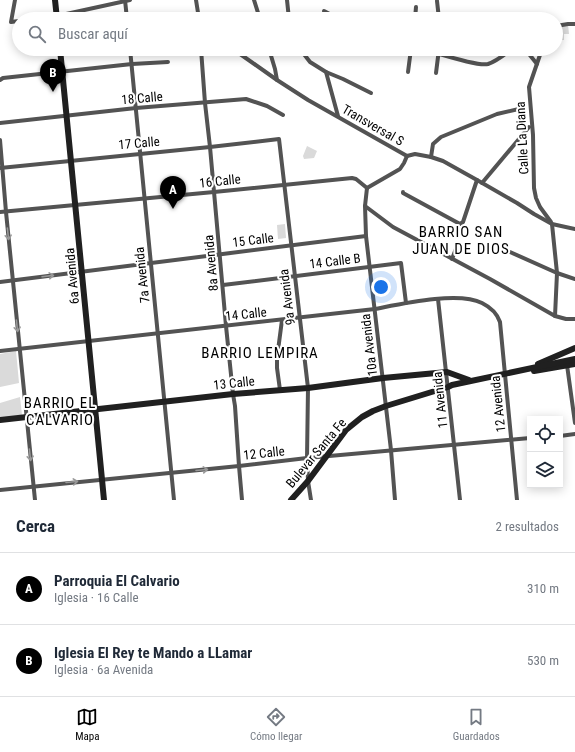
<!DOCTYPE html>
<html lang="es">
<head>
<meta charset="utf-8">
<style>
  :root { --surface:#fff; --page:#f6f6f7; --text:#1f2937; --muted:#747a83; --line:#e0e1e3; --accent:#000 }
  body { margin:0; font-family:"Roboto Condensed",sans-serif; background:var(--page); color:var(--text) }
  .controls { position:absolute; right:12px; bottom:12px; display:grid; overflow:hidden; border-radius:0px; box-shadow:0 2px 10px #0003 }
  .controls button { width:36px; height:36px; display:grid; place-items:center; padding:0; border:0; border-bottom:1px solid var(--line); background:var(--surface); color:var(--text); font:20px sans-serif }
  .you { position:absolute; left:381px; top:287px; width:14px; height:14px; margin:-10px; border:3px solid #fff; border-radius:50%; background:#1a73e8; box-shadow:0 0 0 6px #1a73e833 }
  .badge { display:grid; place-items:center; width:26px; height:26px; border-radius:50%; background:var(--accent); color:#fff; font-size:13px; font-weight:700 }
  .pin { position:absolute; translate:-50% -33px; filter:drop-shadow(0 1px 2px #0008) }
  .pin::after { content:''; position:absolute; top:21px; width:14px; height:12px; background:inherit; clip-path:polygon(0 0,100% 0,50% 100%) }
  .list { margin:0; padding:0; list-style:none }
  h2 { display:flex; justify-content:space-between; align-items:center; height:52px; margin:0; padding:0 16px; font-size:17px }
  h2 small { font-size:13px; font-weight:400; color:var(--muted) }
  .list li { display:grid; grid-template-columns:26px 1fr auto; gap:12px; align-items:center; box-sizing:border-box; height:72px; padding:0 16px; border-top:1px solid var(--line) }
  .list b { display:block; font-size:15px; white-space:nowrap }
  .list p { margin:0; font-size:13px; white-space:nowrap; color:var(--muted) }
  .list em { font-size:13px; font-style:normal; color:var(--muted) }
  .icon { flex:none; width:22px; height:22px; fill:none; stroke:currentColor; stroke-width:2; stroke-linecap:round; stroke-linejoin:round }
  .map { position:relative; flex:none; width:575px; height:500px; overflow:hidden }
  .search { position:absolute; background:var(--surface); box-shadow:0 2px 10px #0003; left:12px; right:12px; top:12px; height:44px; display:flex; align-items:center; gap:10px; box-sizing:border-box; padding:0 14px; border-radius:22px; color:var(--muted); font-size:15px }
  .sheet { height:196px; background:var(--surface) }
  nav { display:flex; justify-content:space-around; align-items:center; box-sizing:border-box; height:56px; border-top:1px solid var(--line); background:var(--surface); font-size:11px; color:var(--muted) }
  nav a { display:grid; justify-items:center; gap:2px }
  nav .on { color:var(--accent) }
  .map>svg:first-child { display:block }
  .green { fill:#dadada }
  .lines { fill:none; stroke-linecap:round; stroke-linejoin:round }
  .street { stroke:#535353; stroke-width:4 }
  .secondary { stroke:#202020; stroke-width:6 }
  .oneway { stroke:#989898 }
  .labels { text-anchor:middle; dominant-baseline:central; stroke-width:4; stroke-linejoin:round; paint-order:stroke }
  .street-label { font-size:13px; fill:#000; stroke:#fff }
  .quarter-label { font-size:15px; letter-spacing:1px; fill:#000; stroke:#fff }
</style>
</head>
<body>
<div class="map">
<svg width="575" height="500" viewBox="0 0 575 500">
  <rect width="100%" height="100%" fill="#fff"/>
  <g class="green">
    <polygon points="568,24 569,34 564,34 564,40 556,40 556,26"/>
    <polygon points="307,146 317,151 314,158 304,159 303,156"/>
    <polygon points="285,224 286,238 278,239 277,225"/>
    <polygon points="16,351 19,383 0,387 0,354"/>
    <polygon points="20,397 22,415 0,418 0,403"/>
  </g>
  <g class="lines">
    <g class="street">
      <polyline points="15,0 11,22 19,21"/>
      <polyline points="125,0 127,19"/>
      <polyline points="196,0 199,19"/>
      <polyline points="254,0 260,19"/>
      <polyline points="287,0 289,19"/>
      <polyline points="437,1 439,19"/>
      <polyline points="324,11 339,19"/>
      <polyline points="34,19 57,16 130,0"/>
      <polyline points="415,19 416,7"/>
      <polyline points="556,26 568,24 575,24"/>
      <polyline points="130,49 174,500"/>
      <polyline points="201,49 205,103 210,147 226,326 233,394 235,406 239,466 242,500"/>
      <polyline points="233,49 277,80 308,100 407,156 415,154 431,157 443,161 477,180 517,203 534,214 552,224 575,229"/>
      <polyline points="269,49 275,69 277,80"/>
      <polyline points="300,49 310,62 326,72 338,116"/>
      <path d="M421,49C434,52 478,67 488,64C497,61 505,54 512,49"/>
      <polyline points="525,49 537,64"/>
      <polyline points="542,49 529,87 533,135 534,188 536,198 540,207 551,222"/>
      <polyline points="326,72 343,79 371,93"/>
      <polyline points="408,72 411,49"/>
      <polyline points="436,73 439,49"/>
      <polyline points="0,80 3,78 132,64 168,62"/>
      <polyline points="0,123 136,108 246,99 267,106 283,115"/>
      <polyline points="0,140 6,212 35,500"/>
      <polyline points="431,157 433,144 441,137 497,114 523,108"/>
      <polyline points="0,168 210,147 279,139 308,388 307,458 308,481 311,500"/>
      <polyline points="482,183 529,127"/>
      <polyline points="367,188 365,206 366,236 391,450 395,500"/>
      <polyline points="367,188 400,169 404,163 407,156"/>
      <polyline points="403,192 403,193 460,224 463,222 477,180"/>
      <polyline points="365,206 393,227 490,279 555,316 566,319 575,319"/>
      <polyline points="0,212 214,192 352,178 356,179 367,188"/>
      <polyline points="552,224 557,273 555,316"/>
      <polyline points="510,252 557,273 575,279"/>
      <polyline points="452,259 457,246"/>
      <polyline points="0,282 366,236"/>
      <polyline points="223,285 401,263 406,303"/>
      <polyline points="438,299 460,500"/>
      <path d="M0,351L375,309C401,304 458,291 482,303C490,307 497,313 500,322L517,500"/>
      <polyline points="567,365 575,423"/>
      <polyline points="280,390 277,368 277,358 282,320"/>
      <polyline points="560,436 575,434"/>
      <polyline points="0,490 239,466 307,458 530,438"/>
    </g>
    <g class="secondary">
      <polyline points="55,0 57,19"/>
      <polyline points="60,49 104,500"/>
      <polyline points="538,364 575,348"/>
      <polyline points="534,371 575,364"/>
      <polyline points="0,420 233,394 308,388 383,378 447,372 469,380"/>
      <polyline points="291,500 308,481 346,430 362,417 373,411 386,406 448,387 452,385 575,359"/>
    </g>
  </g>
  <defs><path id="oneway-shaft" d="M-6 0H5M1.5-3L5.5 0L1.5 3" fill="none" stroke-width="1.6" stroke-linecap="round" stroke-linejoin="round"/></defs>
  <g class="oneway">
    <use href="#oneway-shaft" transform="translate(8 234) rotate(84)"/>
    <use href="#oneway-shaft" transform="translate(48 276) rotate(-7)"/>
    <use href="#oneway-shaft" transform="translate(17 326) rotate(84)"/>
    <use href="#oneway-shaft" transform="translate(30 455) rotate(84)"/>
    <use href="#oneway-shaft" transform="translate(202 470) rotate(-5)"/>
    <use href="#oneway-shaft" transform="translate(72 482) rotate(-5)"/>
  </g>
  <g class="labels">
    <g class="street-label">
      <text transform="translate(142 98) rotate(-5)">18 Calle</text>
      <text transform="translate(373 125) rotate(30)">Transversal S</text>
      <text transform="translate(522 138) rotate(-93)">Calle La Diana</text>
      <text transform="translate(139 143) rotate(-5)">17 Calle</text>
      <text transform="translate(220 181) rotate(-6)">16 Calle</text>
      <text transform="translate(253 240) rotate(-7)">15 Calle</text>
      <text transform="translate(335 261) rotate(-7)">14 Calle B</text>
      <text transform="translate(211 263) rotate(-95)">8a Avenida</text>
      <text transform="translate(142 275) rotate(-96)">7a Avenida</text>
      <text transform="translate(72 276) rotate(-95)">6a Avenida</text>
      <text transform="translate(287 297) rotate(-97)">9a Avenida</text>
      <text transform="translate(246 314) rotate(-6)">14 Calle</text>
      <text transform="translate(369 345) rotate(-97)">10a Avenida</text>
      <text transform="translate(234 383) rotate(-6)">13 Calle</text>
      <text transform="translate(440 400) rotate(-96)">11 Avenida</text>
      <text transform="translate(498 404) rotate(-96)">12 Avenida</text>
      <text transform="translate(264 453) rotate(-6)">12 Calle</text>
      <text transform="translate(316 453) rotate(-50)">Bulevar Santa Fe</text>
    </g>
    <g class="quarter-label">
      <text x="461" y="232">BARRIO SAN<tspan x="461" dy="17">JUAN DE DIOS</tspan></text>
      <text x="260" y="353">BARRIO LEMPIRA</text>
      <text x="60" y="403">BARRIO EL<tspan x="60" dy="17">CALVARIO</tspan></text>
    </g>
  </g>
</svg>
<div class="controls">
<button><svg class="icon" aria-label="locate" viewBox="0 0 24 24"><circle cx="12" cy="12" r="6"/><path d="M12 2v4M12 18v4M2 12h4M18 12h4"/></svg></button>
<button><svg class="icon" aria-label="layers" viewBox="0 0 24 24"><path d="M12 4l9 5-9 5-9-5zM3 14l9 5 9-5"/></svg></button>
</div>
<div class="you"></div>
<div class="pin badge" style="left:173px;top:209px">A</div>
<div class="pin badge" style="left:53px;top:92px">B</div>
<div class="search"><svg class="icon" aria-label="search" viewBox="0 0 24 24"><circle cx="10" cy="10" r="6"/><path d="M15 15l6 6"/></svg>Buscar aquí</div>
</div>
<section class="sheet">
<h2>Cerca<small>2 resultados</small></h2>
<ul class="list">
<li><span class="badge">A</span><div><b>Parroquia El Calvario</b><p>Iglesia · 16 Calle</p></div><em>310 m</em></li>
<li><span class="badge">B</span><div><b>Iglesia El Rey te Mando a LLamar</b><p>Iglesia · 6a Avenida</p></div><em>530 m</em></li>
</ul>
</section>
<nav>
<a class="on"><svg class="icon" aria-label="map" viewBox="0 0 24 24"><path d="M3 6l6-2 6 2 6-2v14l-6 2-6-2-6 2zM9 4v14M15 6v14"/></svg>Mapa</a>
<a><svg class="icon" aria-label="directions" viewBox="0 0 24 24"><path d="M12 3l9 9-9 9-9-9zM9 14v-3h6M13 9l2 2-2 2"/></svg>Cómo llegar</a>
<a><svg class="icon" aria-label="saved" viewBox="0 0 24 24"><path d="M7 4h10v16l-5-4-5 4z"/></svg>Guardados</a>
</nav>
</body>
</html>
